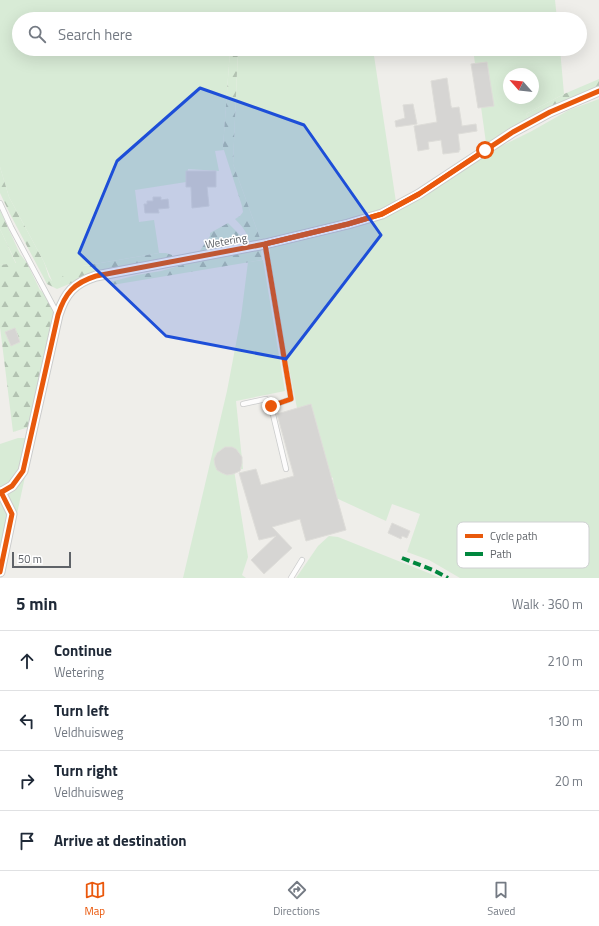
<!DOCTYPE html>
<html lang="en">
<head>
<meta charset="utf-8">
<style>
  :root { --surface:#fff; --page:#f2f2f3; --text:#1f2937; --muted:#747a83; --line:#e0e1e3; --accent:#ea580c }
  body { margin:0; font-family:"Titillium Web",sans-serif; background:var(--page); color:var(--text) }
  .compass { position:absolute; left:503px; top:68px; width:36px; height:36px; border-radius:50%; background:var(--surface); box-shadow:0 4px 16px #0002; rotate:297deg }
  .scale { position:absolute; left:12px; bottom:10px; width:59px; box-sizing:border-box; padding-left:4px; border:2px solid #5f6368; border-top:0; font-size:11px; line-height:14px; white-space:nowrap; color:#5f6368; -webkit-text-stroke:3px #fff; paint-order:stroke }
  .stop { position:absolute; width:12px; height:12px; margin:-9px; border:3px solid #ea580c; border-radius:50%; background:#fff }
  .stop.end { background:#ea580c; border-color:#fff; box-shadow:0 1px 4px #0008 }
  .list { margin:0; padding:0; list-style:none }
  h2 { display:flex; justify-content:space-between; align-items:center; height:52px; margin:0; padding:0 16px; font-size:17px }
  h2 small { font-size:13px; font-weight:400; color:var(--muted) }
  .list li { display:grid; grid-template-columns:26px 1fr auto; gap:12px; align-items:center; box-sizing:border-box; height:60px; padding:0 16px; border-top:1px solid var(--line) }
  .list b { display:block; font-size:15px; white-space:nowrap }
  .list p { margin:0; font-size:13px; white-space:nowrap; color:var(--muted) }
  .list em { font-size:13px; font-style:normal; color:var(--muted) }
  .icon { flex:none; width:22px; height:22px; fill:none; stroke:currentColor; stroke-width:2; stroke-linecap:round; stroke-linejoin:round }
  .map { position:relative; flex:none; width:599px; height:578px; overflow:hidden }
  .search { position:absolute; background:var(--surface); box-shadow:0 4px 16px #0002; left:12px; right:12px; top:12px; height:44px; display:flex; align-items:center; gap:10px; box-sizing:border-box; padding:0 14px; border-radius:22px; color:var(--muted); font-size:15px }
  .sheet { height:292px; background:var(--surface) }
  nav { display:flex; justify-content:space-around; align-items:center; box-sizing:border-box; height:56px; border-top:1px solid var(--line); background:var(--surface); font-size:11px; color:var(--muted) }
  nav a { display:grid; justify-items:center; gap:2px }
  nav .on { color:var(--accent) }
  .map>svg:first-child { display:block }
  .green { fill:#d8ebd6; fill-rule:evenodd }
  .forest { fill:url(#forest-firs) }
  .building { fill:#d6d5d3; stroke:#deddd9 }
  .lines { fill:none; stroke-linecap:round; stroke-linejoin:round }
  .service-casing { stroke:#cbcccc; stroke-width:6 }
  .minor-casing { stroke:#cbcccc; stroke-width:11 }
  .service { stroke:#fdfcfc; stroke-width:4.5 }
  .minor { stroke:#fdfcfc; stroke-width:9 }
  .quiet { stroke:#00873e; stroke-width:4; stroke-dasharray:8 4; stroke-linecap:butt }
  .cycleway-casing { stroke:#fff; stroke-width:8 }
  .cycleway { stroke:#e8590c; stroke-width:5 }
  .route { stroke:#ea580c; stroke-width:5 }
  .marked { fill:#1d4ed8; fill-opacity:0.2; stroke:#1d4ed8; stroke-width:3; stroke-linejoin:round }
  .labels { text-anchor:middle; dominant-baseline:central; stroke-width:3; stroke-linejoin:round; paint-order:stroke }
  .street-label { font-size:11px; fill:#5f6368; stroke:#fff }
  .key { fill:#fff; stroke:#cfd0d2; stroke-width:1 }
  .key-label { font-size:11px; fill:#5f6368 }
</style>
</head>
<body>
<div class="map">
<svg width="599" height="578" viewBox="0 0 599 578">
  <defs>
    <pattern id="forest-firs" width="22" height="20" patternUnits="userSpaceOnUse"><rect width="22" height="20" fill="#d8ebd6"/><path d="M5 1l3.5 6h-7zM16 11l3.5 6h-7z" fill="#b2c2b1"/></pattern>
  </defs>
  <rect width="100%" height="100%" fill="#efeeea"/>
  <g class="green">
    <polygon points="0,0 555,0 557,19 19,19 19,49 373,49 396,202 385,208 364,217 261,241 233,164 238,50 230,50 223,147 224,150 215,151 219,171 188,169 186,182 135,190 139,222 154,220 159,253 83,266 60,281 52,281 44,262 9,197 0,167"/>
    <path d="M473,49H560L564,94L526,114L530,123L486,143ZM509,74H533V98H509Z"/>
    <polygon points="599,99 599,578 460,578 429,560 407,552 420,514 392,504 386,521 336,498 334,492 333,478 308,463 287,358 270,260 270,248 374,221 392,214 444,183 491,151 530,132 569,110"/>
    <polygon points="0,229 2,233 16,264 0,265"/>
    <polygon points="263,260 285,391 236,401 243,469 234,470 248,557 242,575 246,578 183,578 227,391 241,317 248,262"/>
    <polygon points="18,438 27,438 19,471 11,483 0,489 0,444"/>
    <polygon points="26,472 17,514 8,497 9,492"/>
    <polygon points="0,499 9,514 0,559"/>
    <polygon points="329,536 338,537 441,578 296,578 318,546"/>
  </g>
  <g class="forest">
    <path d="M238,49L233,164L261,241L249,244C248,233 243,227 235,219L240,216L243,212L242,206L223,147L230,50Z"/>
    <polygon points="599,79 599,89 530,123 526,114 564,94"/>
    <polygon points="0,167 9,197 44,262 49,277 52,281 60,281 65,272 83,266 159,253 166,253 172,255 172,257 84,278 57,289 47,284 10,214 0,193"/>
    <polygon points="0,210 20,254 27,263 40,290 50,299 54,306 53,313 29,427 13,432 0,327 0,265 16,263 0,229"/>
    <polygon points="228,223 241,236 242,245 199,252 210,236 210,233"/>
    <polygon points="261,249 262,260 112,285 110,282 137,275 161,271 186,264"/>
  </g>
  <g class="building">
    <polygon points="487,62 494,106 478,108 471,64"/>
    <polygon points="447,78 451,106 452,108 459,107 462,126 476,124 477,131 458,134 460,150 459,150 459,152 443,154 441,140 428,142 429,149 418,151 414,126 437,122 431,81"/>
    <polygon points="413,104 417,124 396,127 395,121 405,118 403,105"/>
    <polygon points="186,171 216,171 216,187 207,187 209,206 192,208 191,187 186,187"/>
    <polygon points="153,197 161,197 161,200 168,199 169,208 158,209 159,213 145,213 144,204 147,204 147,201 153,201"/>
    <polygon points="15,328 20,342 11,346 5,332"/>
    <polygon points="311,404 346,530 306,541 300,519 272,527 292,548 264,574 251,560 276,536 259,540 239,473 256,469 261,485 294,476 277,414"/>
    <polygon points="225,447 232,447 236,449 242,457 242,463 240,471 233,474 227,475 222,473 217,470 215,465 214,459 217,453"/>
    <polygon points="392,523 410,531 407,538 402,536 401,539 388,533"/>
  </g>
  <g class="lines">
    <g class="service-casing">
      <g id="service">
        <polyline points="0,203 11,227 57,313"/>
        <polyline points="243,404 266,399 271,406 291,399 265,244"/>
        <polyline points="271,406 286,469"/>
        <polyline points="291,578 302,560"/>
      </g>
    </g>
    <g class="minor-casing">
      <g id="minor">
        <path d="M0,493L12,486L23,471L58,315C65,293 74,283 96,276L265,244L348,224L382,214L419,194L513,132L550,112L599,91"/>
        <polyline points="0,572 12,514 1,492"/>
      </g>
    </g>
    <use href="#service" class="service"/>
    <use href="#minor" class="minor"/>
    <polyline class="quiet" points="402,558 433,570 448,578"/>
    <g class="cycleway-casing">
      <g id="cycleway">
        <path d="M0,493L12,486L23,471L58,315C65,293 74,283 96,276L265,244L348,224L382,214L419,194L513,132L550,112L599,91"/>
        <polyline points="0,572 12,514 1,492"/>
      </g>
    </g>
    <use href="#cycleway" class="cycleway"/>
  </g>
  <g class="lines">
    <polyline class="route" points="271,406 291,399 265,244 348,224 382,214 419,194 485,150"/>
  </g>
  <path class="marked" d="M200,88L304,125L381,235L286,359L166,336L79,253L117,161Z"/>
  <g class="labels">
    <g class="street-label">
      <text transform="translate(226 241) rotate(-10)">Wetering</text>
    </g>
  </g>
  <rect x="457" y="522" width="132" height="46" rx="6" class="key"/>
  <rect x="465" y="534" width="18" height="4" fill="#e8590c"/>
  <rect x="465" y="552" width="18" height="4" fill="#00873e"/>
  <g class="key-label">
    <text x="490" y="540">Cycle path</text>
    <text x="490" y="558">Path</text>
  </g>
</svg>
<svg class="compass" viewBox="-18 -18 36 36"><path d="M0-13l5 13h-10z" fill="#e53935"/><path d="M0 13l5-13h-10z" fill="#747a83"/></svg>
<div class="scale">50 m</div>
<div class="stop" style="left:485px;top:150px"></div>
<div class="stop end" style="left:271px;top:406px"></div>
<div class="search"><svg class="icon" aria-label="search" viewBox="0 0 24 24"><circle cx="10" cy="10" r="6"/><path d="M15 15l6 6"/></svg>Search here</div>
</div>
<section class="sheet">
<h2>5 min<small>Walk · 360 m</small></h2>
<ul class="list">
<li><svg class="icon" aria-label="ahead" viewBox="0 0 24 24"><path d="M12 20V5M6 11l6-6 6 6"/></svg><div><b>Continue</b><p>Wetering</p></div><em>210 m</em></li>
<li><svg class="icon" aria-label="left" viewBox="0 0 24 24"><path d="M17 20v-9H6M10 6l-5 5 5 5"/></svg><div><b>Turn left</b><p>Veldhuisweg</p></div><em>130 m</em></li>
<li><svg class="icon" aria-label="right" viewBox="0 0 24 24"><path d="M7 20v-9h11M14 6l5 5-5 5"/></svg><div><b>Turn right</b><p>Veldhuisweg</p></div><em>20 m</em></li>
<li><svg class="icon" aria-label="arrive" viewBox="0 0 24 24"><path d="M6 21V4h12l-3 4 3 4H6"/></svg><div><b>Arrive at destination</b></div></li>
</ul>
</section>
<nav>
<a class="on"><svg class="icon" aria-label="map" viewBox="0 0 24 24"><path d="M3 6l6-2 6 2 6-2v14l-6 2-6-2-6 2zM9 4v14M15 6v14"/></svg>Map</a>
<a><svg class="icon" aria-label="directions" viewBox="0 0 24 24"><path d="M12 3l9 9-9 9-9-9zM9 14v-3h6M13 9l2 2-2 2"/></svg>Directions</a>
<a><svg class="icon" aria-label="saved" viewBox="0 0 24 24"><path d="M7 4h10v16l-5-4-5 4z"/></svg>Saved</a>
</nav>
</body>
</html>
